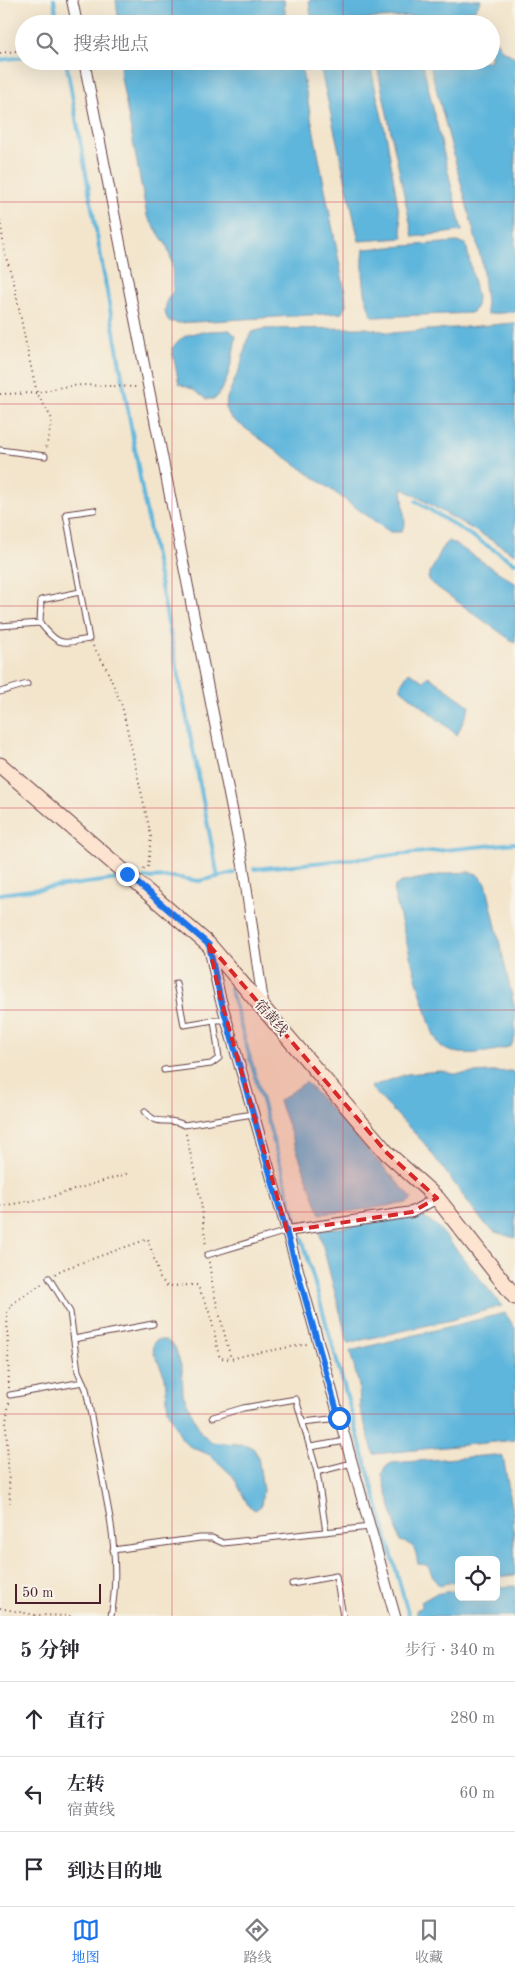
<!DOCTYPE html>
<html lang="zh">
<head>
<meta charset="utf-8">
<style>
  :root { --surface:#fff; --page:#f7f7f7; --text:#2b2b33; --muted:#7c7c81; --line:#e1e1e2; --accent:#1a73e8 }
  body { margin:0; font-family:"Old Standard TT","Noto Serif SC",serif; background:var(--page); color:var(--text) }
  .controls { position:absolute; right:15px; bottom:15px; display:grid; overflow:hidden; border-radius:8px; box-shadow:0 5px 20px #0002 }
  .controls button { width:45px; height:45px; display:grid; place-items:center; padding:0; border:0; border-bottom:1px solid var(--line); background:var(--surface); color:var(--text); font:25px sans-serif }
  .scale { position:absolute; left:15px; bottom:12px; width:86px; box-sizing:border-box; padding-left:5px; border:2px solid #4a1f2b; border-top:0; font-size:14px; line-height:18px; white-space:nowrap; color:#4a1f2b; -webkit-text-stroke:4px #f7f3e8; paint-order:stroke }
  .stop { position:absolute; width:15px; height:15px; margin:-11px; border:4px solid #1a73e8; border-radius:50%; background:#fff }
  .stop.end { background:#1a73e8; border-color:#fff; box-shadow:0 1px 5px #0008 }
  .list { margin:0; padding:0; list-style:none }
  h2 { display:flex; justify-content:space-between; align-items:center; height:65px; margin:0; padding:0 20px; font-size:21px }
  h2 small { font-size:16px; font-weight:400; color:var(--muted) }
  .list li { display:grid; grid-template-columns:32px 1fr auto; gap:15px; align-items:center; box-sizing:border-box; height:75px; padding:0 20px; border-top:1px solid var(--line) }
  .list b { display:block; font-size:19px; white-space:nowrap }
  .list p { margin:0; font-size:16px; white-space:nowrap; color:var(--muted) }
  .list em { font-size:16px; font-style:normal; color:var(--muted) }
  .icon { flex:none; width:28px; height:28px; fill:none; stroke:currentColor; stroke-width:2; stroke-linecap:round; stroke-linejoin:round }
  .map { position:relative; flex:none; width:515px; height:1616px; overflow:hidden }
  .search { position:absolute; background:var(--surface); box-shadow:0 5px 20px #0002; left:15px; right:15px; top:15px; height:55px; display:flex; align-items:center; gap:12px; box-sizing:border-box; padding:0 18px; border-radius:28px; color:var(--muted); font-size:19px }
  .sheet { height:290px; background:var(--surface) }
  nav { display:flex; justify-content:space-around; align-items:center; box-sizing:border-box; height:70px; border-top:1px solid var(--line); background:var(--surface); font-size:14px; color:var(--muted) }
  nav a { display:grid; justify-items:center; gap:2px }
  nav .on { color:var(--accent) }
  .map>svg:first-child { display:block }
  .water { fill:#5fb6dc; stroke:#546a84 }
  .lines { fill:none; stroke-linecap:round; stroke-linejoin:round }
  .stream { stroke:#5fb6dc; stroke-width:4 }
  .service-casing { stroke:#633d43; stroke-width:7 }
  .minor-casing { stroke:#633d43; stroke-width:12 }
  .secondary-casing { stroke:#633d43; stroke-width:17 }
  .path { stroke:#633d43; stroke-width:2; stroke-dasharray:1 4; stroke-linecap:butt }
  .service { stroke:#fff; stroke-width:5 }
  .minor { stroke:#fff; stroke-width:10 }
  .secondary { stroke:#fde4d1; stroke-width:15 }
  .route { stroke:#1a73e8; stroke-width:6 }
  .marked { fill:#d62828; fill-opacity:0.2; stroke:#d62828; stroke-width:4; stroke-dasharray:10 6; stroke-linejoin:round }
  .grid { fill:none; stroke:#d1495b; stroke-width:1; stroke-opacity:0.55 }
  .labels { text-anchor:middle; dominant-baseline:central; stroke-width:4; stroke-linejoin:round; paint-order:stroke }
  .street-label { font-size:14px; fill:#4a1f2b; stroke:#f7f3e8 }
</style>
</head>
<body>
<div class="map">
<svg width="515" height="1616" viewBox="0 0 515 1616">
  <rect width="100%" height="100%" fill="#f7f3e8"/>
  <filter id="ink" filterUnits="userSpaceOnUse"><feTurbulence type="fractalNoise" baseFrequency=".02" numOctaves="2"/><feDisplacementMap in="SourceGraphic" scale="10" xChannelSelector="R" yChannelSelector="G"/><feConvolveMatrix kernelMatrix="1 2 1 2 8 2 1 2 1" color-interpolation-filters="sRGB"/></filter>
  <filter id="wash" filterUnits="userSpaceOnUse"><feTurbulence type="fractalNoise" baseFrequency=".0096" numOctaves="4" result="noise"/><feDisplacementMap in="SourceGraphic" scale="20" xChannelSelector="R" yChannelSelector="G"/><feGaussianBlur stdDeviation="1.12" result="paint"/><feColorMatrix in="noise" values="0 0 0 0 0 0 0 0 0 0 0 0 0 0 0 0 0 1.4 0 .05"/><feComposite in="paint" operator="in"/></filter>
  <g filter="url(#wash)">
    <rect width="100%" height="100%" fill="#f3e5cc"/>
    <g class="water">
      <polygon points="116,0 284,0 286,24 119,24"/>
      <polygon points="309,0 481,0 475,10 459,13 320,22 311,16"/>
      <polygon points="491,33 502,50 515,57 515,312 487,314 482,263 429,61 491,61"/>
      <polygon points="123,61 300,61 345,292 346,305 342,313 178,323 168,321 165,312 167,300 173,291 172,263 167,246 147,216 120,72"/>
      <polygon points="319,61 369,61 387,139 403,238 359,241"/>
      <polygon points="376,61 422,61 462,231 413,237"/>
      <path d="M457,242L466,244L477,297L476,308L471,313L373,317C364,304 361,265 364,249Z"/>
      <polygon points="515,323 515,554 402,488 405,524 401,532 390,532 231,418 226,409 227,398 241,365 247,340 252,332 264,329 366,328 392,333"/>
      <path d="M230,330L236,336C233,356 229,384 215,399H206L192,389L179,384L172,349C184,328 209,332 230,330Z"/>
      <polygon points="448,541 454,543 515,583 515,643 430,582 428,577 444,545"/>
      <polygon points="409,672 423,681 428,676 470,706 457,735 401,689 401,684"/>
      <path d="M470,872L477,874L486,883L515,1010V1037L511,1046C496,1052 453,1059 441,1046C432,1036 429,1020 425,1007C413,970 404,932 394,893L395,886L402,882L450,873Z"/>
      <polygon points="441,1071 454,1074 511,1071 515,1073 515,1238 495,1232 483,1222 424,1143 370,1087 407,1074"/>
      <polygon points="306,1082 408,1194 412,1199 407,1203 353,1211 320,1214 279,1101"/>
      <polygon points="417,1216 426,1218 438,1227 502,1306 451,1320 348,1343 319,1231"/>
      <polygon points="505,1313 515,1328 515,1440 374,1454 360,1408 359,1386 350,1351"/>
      <polygon points="156,1340 166,1340 175,1347 182,1369 183,1394 201,1433 212,1442 248,1445 254,1449 258,1457 263,1490 261,1506 255,1510 248,1505 233,1476 210,1455 189,1446 182,1439 168,1410 165,1377 154,1353 153,1346"/>
      <path d="M495,1455L503,1457L513,1512L515,1575L496,1577V1560H459V1581L438,1585L427,1565L418,1564C415,1549 416,1545 400,1541L382,1474L385,1467L392,1463Z"/>
      <polygon points="515,1586 515,1616 417,1616 416,1610 421,1608 421,1602 435,1594 459,1590 459,1597 496,1597 496,1587"/>
    </g>
    <g class="lines">
      <g class="stream">
        <polyline points="54,0 58,24"/>
        <polyline points="0,60 24,57"/>
        <polyline points="66,61 144,500 218,877"/>
        <polyline points="416,501 515,563"/>
        <polyline points="254,869 515,843"/>
        <polyline points="145,878 173,877 199,881 234,873"/>
        <polyline points="0,894 118,879"/>
        <polyline points="230,988 296,1220"/>
        <polyline points="302,1238 409,1616"/>
      </g>
    </g>
  </g>
  <g filter="url(#ink)">
    <g class="lines">
      <g class="service-casing">
        <g id="service">
          <polyline points="0,450 45,456"/>
          <polyline points="40,623 41,600 80,592"/>
          <path d="M0,626L40,623C59,646 60,644 89,639L66,514L94,510"/>
          <polyline points="0,692 27,684"/>
          <polyline points="176,983 184,1025 214,1020 226,1020"/>
          <polyline points="164,1070 211,1064 219,1058 214,1020"/>
          <path d="M145,1111C157,1128 168,1116 184,1125L253,1114"/>
          <polyline points="207,1255 287,1231"/>
          <path d="M49,1278L70,1312L78,1371L86,1389L110,1518C115,1549 117,1585 111,1616"/>
          <polyline points="74,1339 153,1324"/>
          <polyline points="10,1395 83,1382"/>
          <polyline points="213,1417 243,1408 296,1399 317,1472 326,1532"/>
          <polyline points="303,1422 339,1418"/>
          <polyline points="310,1447 346,1441"/>
          <polyline points="317,1472 352,1463"/>
          <polyline points="113,1550 200,1538 212,1538 223,1543 370,1527"/>
          <polyline points="292,1584 336,1576 343,1616"/>
        </g>
      </g>
      <g class="minor-casing">
        <g id="minor">
          <polyline points="72,0 77,24"/>
          <polyline points="84,61 243,865 264,1009"/>
          <polyline points="209,947 220,997 287,1231 395,1616"/>
          <polyline points="287,1231 412,1212 437,1198"/>
        </g>
      </g>
      <g class="secondary-casing">
        <polyline id="secondary" points="0,765 209,945 387,1153 437,1198 515,1297"/>
      </g>
      <g class="path">
        <polyline points="0,53 24,50"/>
        <polyline points="0,220 5,254 14,283 27,349 37,393 52,419 46,449"/>
        <polyline points="0,394 37,393 62,387 82,385 137,387"/>
        <polyline points="93,646 105,665 122,706 151,836 148,867 143,869"/>
        <polyline points="186,1134 201,1201 206,1247"/>
        <polyline points="0,1206 44,1199 129,1173"/>
        <polyline points="209,1262 213,1289 231,1359"/>
        <path d="M55,1274L61,1270L148,1239L160,1278L167,1286L197,1285C204,1298 210,1312 213,1326C216,1337 216,1347 220,1358L231,1359L246,1355L307,1344"/>
        <polyline points="9,1388 7,1313 13,1303 43,1283"/>
        <polyline points="9,1403 6,1422 10,1503"/>
        <polyline points="0,1608 35,1615 71,1616"/>
      </g>
      <use href="#service" class="service"/>
      <use href="#minor" class="minor"/>
      <use href="#secondary" class="secondary"/>
    </g>
  </g>
  <g class="lines" filter="url(#ink)">
    <polyline class="route" points="127,874 209,945 220,997 339,1418"/>
  </g>
  <path class="marked" d="M209,945L387,1153L437,1198L412,1212L287,1231L220,997Z"/>
  <path class="grid" d="M172,0V24M343,0V24M172,61V1616M343,61V1616M0,202H515M0,404H515M0,606H515M0,808H515M0,1010H515M0,1212H515M0,1414H515"/>
  <g class="labels">
    <g class="street-label">
      <text transform="translate(271 1018) rotate(49)">宿黄线</text>
    </g>
  </g>
</svg>
<div class="controls">
<button><svg class="icon" aria-label="locate" viewBox="0 0 24 24"><circle cx="12" cy="12" r="6"/><path d="M12 2v4M12 18v4M2 12h4M18 12h4"/></svg></button>
</div>
<div class="scale">50 m</div>
<div class="stop" style="left:339px;top:1418px"></div>
<div class="stop end" style="left:127px;top:874px"></div>
<div class="search"><svg class="icon" aria-label="search" viewBox="0 0 24 24"><circle cx="10" cy="10" r="6"/><path d="M15 15l6 6"/></svg>搜索地点</div>
</div>
<section class="sheet">
<h2>5 分钟<small>步行 · 340 m</small></h2>
<ul class="list">
<li><svg class="icon" aria-label="ahead" viewBox="0 0 24 24"><path d="M12 20V5M6 11l6-6 6 6"/></svg><div><b>直行</b></div><em>280 m</em></li>
<li><svg class="icon" aria-label="left" viewBox="0 0 24 24"><path d="M17 20v-9H6M10 6l-5 5 5 5"/></svg><div><b>左转</b><p>宿黄线</p></div><em>60 m</em></li>
<li><svg class="icon" aria-label="arrive" viewBox="0 0 24 24"><path d="M6 21V4h12l-3 4 3 4H6"/></svg><div><b>到达目的地</b></div></li>
</ul>
</section>
<nav>
<a class="on"><svg class="icon" aria-label="map" viewBox="0 0 24 24"><path d="M3 6l6-2 6 2 6-2v14l-6 2-6-2-6 2zM9 4v14M15 6v14"/></svg>地图</a>
<a><svg class="icon" aria-label="directions" viewBox="0 0 24 24"><path d="M12 3l9 9-9 9-9-9zM9 14v-3h6M13 9l2 2-2 2"/></svg>路线</a>
<a><svg class="icon" aria-label="saved" viewBox="0 0 24 24"><path d="M7 4h10v16l-5-4-5 4z"/></svg>收藏</a>
</nav>
</body>
</html>
